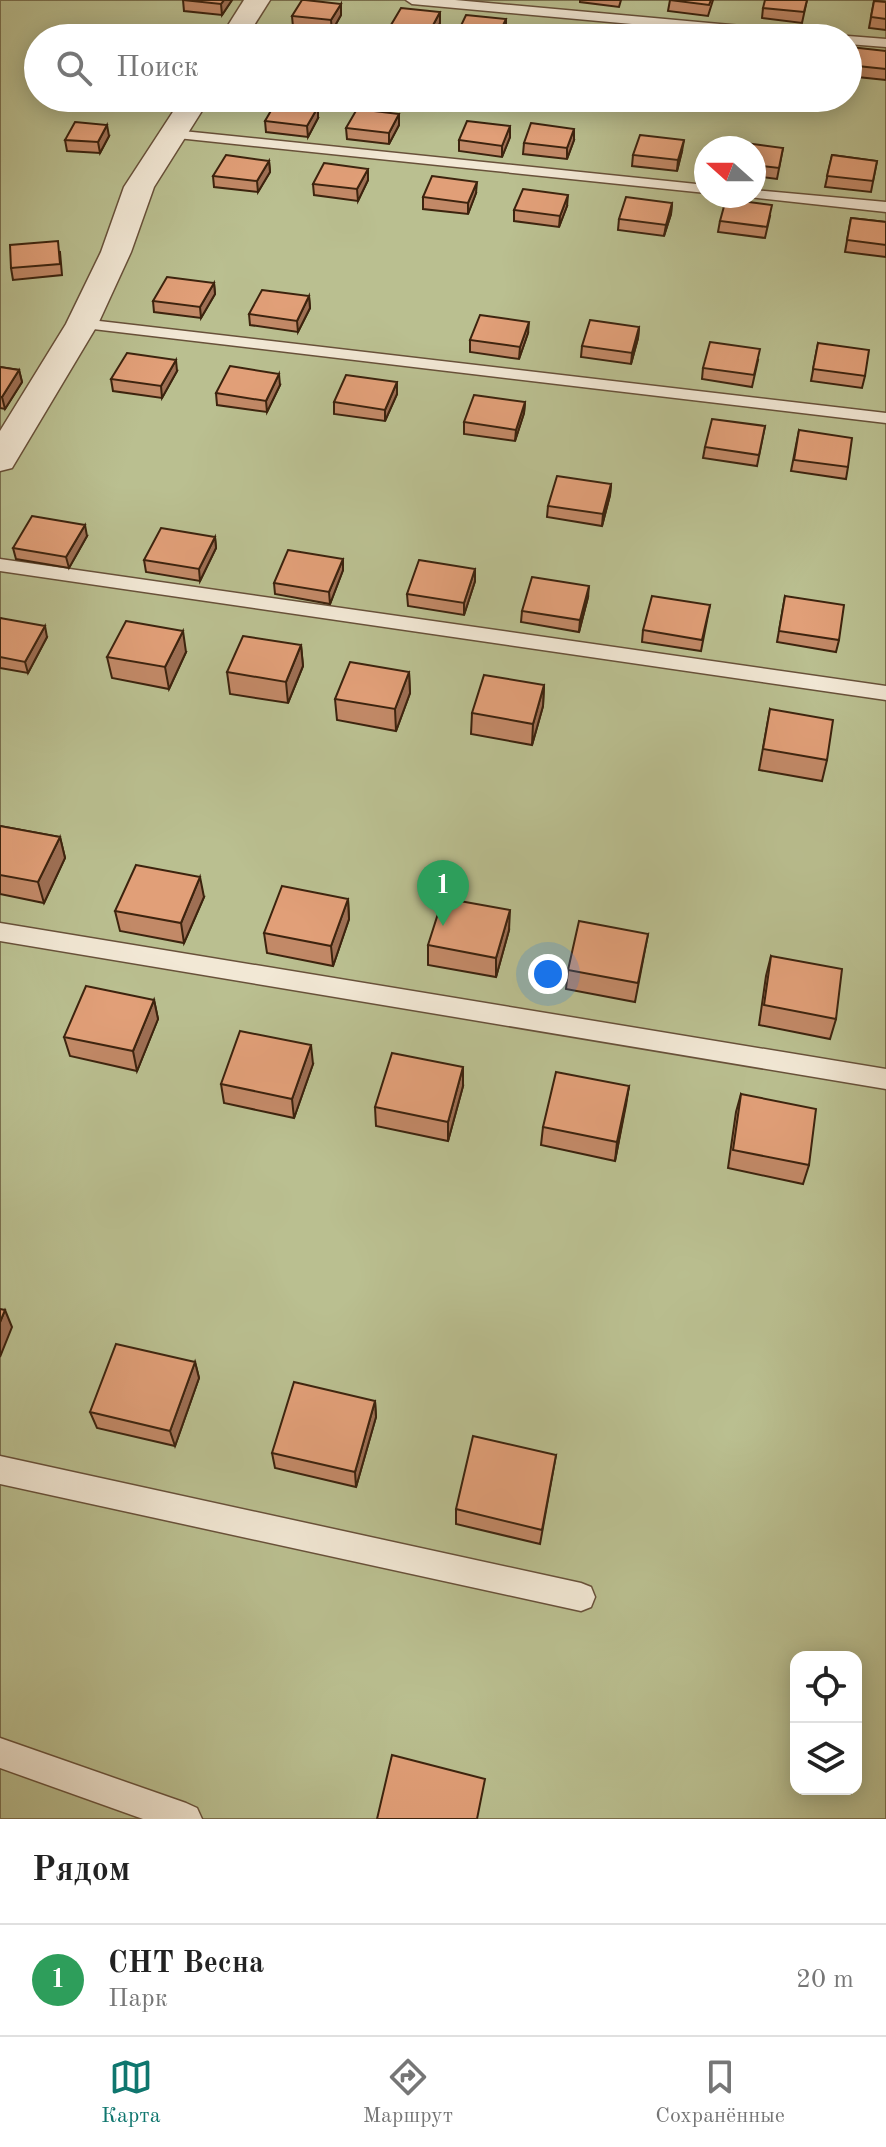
<!DOCTYPE html>
<html lang="ru">
<head>
<meta charset="utf-8">
<style>
  :root { --surface:#fff; --page:#f2f2f2; --text:#222; --muted:#767676; --line:#e0e0e0; --accent:#0f766e }
  body { margin:0; font-family:"Old Standard TT",serif; background:var(--page); color:var(--text) }
  .controls { position:absolute; right:24px; bottom:24px; display:grid; overflow:hidden; border-radius:16px; box-shadow:0 4px 20px #0003 }
  .controls button { width:72px; height:72px; display:grid; place-items:center; padding:0; border:0; border-bottom:2px solid var(--line); background:var(--surface); color:var(--text); font:40px sans-serif }
  .compass { position:absolute; left:694px; top:136px; width:72px; height:72px; border-radius:50%; background:var(--surface); box-shadow:0 4px 20px #0003; rotate:291deg }
  .you { position:absolute; left:548px; top:974px; width:28px; height:28px; margin:-20px; border:6px solid #fff; border-radius:50%; background:#1a73e8; box-shadow:0 0 0 12px #1a73e833 }
  .badge { display:grid; place-items:center; width:52px; height:52px; border-radius:50%; background:var(--accent); color:#fff; font-size:26px; font-weight:700 }
  .pin { position:absolute; translate:-50% -66px; filter:drop-shadow(0 2px 4px #0008) }
  .pin::after { content:''; position:absolute; top:42px; width:28px; height:24px; background:inherit; clip-path:polygon(0 0,100% 0,50% 100%) }
  .list { margin:0; padding:0; list-style:none }
  h2 { display:flex; justify-content:space-between; align-items:center; height:104px; margin:0; padding:0 32px; font-size:34px }
  h2 small { font-size:26px; font-weight:400; color:var(--muted) }
  .list li { display:grid; grid-template-columns:52px 1fr auto; gap:24px; align-items:center; box-sizing:border-box; height:112px; padding:0 32px; border-top:2px solid var(--line) }
  .list b { display:block; font-size:30px; white-space:nowrap }
  .list p { margin:0; font-size:26px; white-space:nowrap; color:var(--muted) }
  .list em { font-size:26px; font-style:normal; color:var(--muted) }
  .icon { flex:none; width:44px; height:44px; fill:none; stroke:currentColor; stroke-width:2; stroke-linecap:round; stroke-linejoin:round }
  .map { position:relative; flex:none; width:886px; height:1819px; overflow:hidden }
  .search { position:absolute; background:var(--surface); box-shadow:0 4px 20px #0003; left:24px; right:24px; top:24px; height:88px; display:flex; align-items:center; gap:20px; box-sizing:border-box; padding:0 28px; border-radius:44px; color:var(--muted); font-size:30px }
  .sheet { height:216px; background:var(--surface) }
  nav { display:flex; justify-content:space-around; align-items:center; box-sizing:border-box; height:112px; border-top:2px solid var(--line); background:var(--surface); font-size:22px; color:var(--muted) }
  nav a { display:grid; justify-items:center; gap:4px }
  nav .on { color:var(--accent) }
  .map>svg:first-child { display:block }
  .green { fill:#babf90; stroke:#7b714f; stroke-width:2; fill-rule:evenodd }
  .lines { fill:none; stroke-linecap:round; stroke-linejoin:round }
  .service-casing { stroke:#68513a; stroke-width:3 }
  .minor-casing { stroke:#68513a; stroke-width:3 }
  .service { fill:#f2e8d5; fill-rule:evenodd }
  .minor { fill:#f2e8d5; fill-rule:evenodd }
  .wall { fill:#c28967; stroke:#3c230e; stroke-width:2 }
  .shaded-wall { fill:#9e6f54; stroke:#3c230e; stroke-width:2 }
  .building { fill:#e19f78; stroke:#3c230e; stroke-width:2 }
</style>
</head>
<body>
<div class="map">
<svg width="886" height="1819" viewBox="0 0 886 1819">
  <rect width="100%" height="100%" fill="#ebdbbf"/>
  <filter id="stains"><feTurbulence type="fractalNoise" baseFrequency=".0025" numOctaves="4"/><feColorMatrix values="0 0 0 0 .2 0 0 0 0 .09 0 0 0 0 .02 0 0 0 .5 -.17"/></filter>
  <radialGradient id="worn" r=".72"><stop offset=".6" stop-color="#630" stop-opacity="0"/><stop offset="1" stop-color="#630" stop-opacity=".3"/></radialGradient>
  <path class="green" d="M0,0H886V1819H0ZM38,38H848V98H38ZM706,148H754V196H706ZM796,1657H856V1789H796Z"/>
  <g class="lines">
    <g class="service-casing">
      <g id="service">
        <polygon points="406,0 455,0 829,34 836,38 785,38 412,4"/>
        <polygon points="848,36 886,39 886,47 848,44 848,38 843,38"/>
        <polygon points="173,130 706,185 706,193 168,137 168,131"/>
        <polygon points="754,190 886,202 886,212 749,197 754,196"/>
        <polygon points="82,319 886,413 886,423 76,327 76,321"/>
        <polygon points="0,559 886,686 886,700 0,571"/>
        <polygon points="0,923 886,1069 886,1089 0,941"/>
        <polygon points="0,1456 581,1583 591,1587 595,1597 591,1607 581,1611 0,1484"/>
        <polygon points="0,1738 186,1803 197,1808 202,1819 143,1819 0,1768"/>
      </g>
    </g>
    <g class="minor-casing">
      <g id="minor">
        <polygon points="244,0 270,0 246,38 220,38"/>
        <polygon points="182,98 210,98 154,187 131,252 98,324 12,468 0,471 0,431 66,324 101,252 124,187"/>
      </g>
    </g>
    <use href="#service" class="service"/>
    <use href="#minor" class="minor"/>
  </g>
  <g class="wall">
    <polygon points="183,0 232,0 222,15 184,11"/>
    <polygon points="580,0 621,0 619,7 580,2"/>
    <polygon points="670,0 713,0 708,16 668,11"/>
    <polygon points="807,0 802,23 762,18 763,8"/>
    <polygon points="874,1 886,2 886,30 869,28"/>
    <polygon points="341,4 341,15 332,31 293,27 292,16"/>
    <polygon points="440,12 440,23 432,38 415,38 392,35 391,25"/>
    <polygon points="506,19 506,30 502,38 458,38 458,32"/>
    <polygon points="886,51 886,80 848,76 848,57"/>
    <polygon points="399,114 399,125 389,144 347,139 346,128"/>
    <polygon points="318,118 308,137 266,132 265,121"/>
    <polygon points="510,126 510,137 502,157 459,151 459,140"/>
    <polygon points="109,136 100,153 67,151 65,140"/>
    <polygon points="574,140 567,159 523,154 524,143"/>
    <polygon points="754,148 783,148 777,179 754,176"/>
    <polygon points="682,151 677,171 632,166 633,155"/>
    <polygon points="832,155 877,161 871,192 825,187"/>
    <polygon points="269,161 270,172 258,192 214,187 213,176"/>
    <polygon points="368,169 368,180 358,201 314,195 313,184"/>
    <polygon points="476,193 468,214 423,209 423,197"/>
    <polygon points="672,203 671,214 664,236 618,230 619,219"/>
    <polygon points="567,206 559,227 514,221 514,210"/>
    <polygon points="770,216 765,238 718,232 720,221"/>
    <polygon points="851,218 886,222 886,257 845,252"/>
    <polygon points="60,252 62,275 13,280 11,268"/>
    <polygon points="214,283 215,294 201,318 154,312 153,301"/>
    <polygon points="309,296 310,308 298,332 250,325 249,314"/>
    <polygon points="639,327 638,338 631,364 581,357 582,346"/>
    <polygon points="528,333 519,359 470,352 470,340"/>
    <polygon points="818,343 865,376 862,388 811,381"/>
    <polygon points="758,360 752,387 702,379 703,368"/>
    <polygon points="0,367 19,370 22,382 5,409 0,408"/>
    <polygon points="177,371 162,398 113,391 111,379"/>
    <polygon points="397,382 397,394 385,421 334,414 334,402"/>
    <polygon points="280,385 267,412 217,405 216,393"/>
    <polygon points="525,402 524,413 515,441 464,434 464,422"/>
    <polygon points="765,426 757,466 703,458 705,447"/>
    <polygon points="799,430 848,467 846,479 791,471"/>
    <polygon points="611,484 610,495 602,526 547,517 548,506"/>
    <polygon points="87,536 69,568 16,559 13,548"/>
    <polygon points="215,537 216,548 200,581 146,572 144,560"/>
    <polygon points="343,559 343,570 330,604 275,594 274,583"/>
    <polygon points="475,569 475,581 464,615 408,606 407,594"/>
    <polygon points="785,596 839,640 836,652 777,642"/>
    <polygon points="588,597 579,632 521,622 522,611"/>
    <polygon points="710,605 701,651 642,642 643,630"/>
    <polygon points="0,618 47,637 28,673 0,668"/>
    <polygon points="301,645 303,666 288,703 230,694 227,672"/>
    <polygon points="186,652 169,689 112,678 107,657"/>
    <polygon points="409,672 410,693 396,731 337,720 335,699"/>
    <polygon points="544,685 543,706 532,745 471,734 472,713"/>
    <polygon points="770,709 827,760 822,781 759,770"/>
    <polygon points="0,826 60,837 65,858 44,903 0,894"/>
    <polygon points="204,897 184,943 120,931 115,911"/>
    <polygon points="348,899 349,919 333,966 267,953 264,933"/>
    <polygon points="509,930 496,977 428,965 428,945"/>
    <polygon points="648,934 635,1002 566,989 568,970"/>
    <polygon points="771,956 836,1019 830,1039 759,1025 766,976"/>
    <polygon points="154,1000 158,1019 137,1071 70,1056 64,1037"/>
    <polygon points="313,1064 294,1118 224,1103 221,1084"/>
    <polygon points="463,1086 448,1141 376,1126 375,1107"/>
    <polygon points="629,1086 615,1161 541,1145 543,1127"/>
    <polygon points="741,1094 809,1165 803,1184 728,1168 736,1112"/>
    <polygon points="195,1362 199,1378 175,1446 97,1428 90,1412"/>
    <polygon points="375,1401 376,1417 356,1487 275,1468 272,1453"/>
    <polygon points="556,1455 540,1544 456,1524 456,1509"/>
  </g>
  <g class="shaded-wall">
    <polygon points="224,0 232,0 222,15 221,4"/>
    <polygon points="341,4 341,15 332,31 331,20"/>
    <polygon points="440,12 440,23 431,38 431,29"/>
    <polygon points="506,19 506,30 502,38 498,38"/>
    <polygon points="318,107 318,118 308,137 307,126"/>
    <polygon points="399,114 399,125 389,144 389,133"/>
    <polygon points="107,125 109,136 100,153 98,142"/>
    <polygon points="510,126 510,137 502,157 502,146"/>
    <polygon points="574,129 574,140 567,159 567,148"/>
    <polygon points="684,140 682,151 677,171 678,160"/>
    <polygon points="269,161 270,172 258,192 257,181"/>
    <polygon points="368,169 368,180 358,201 357,189"/>
    <polygon points="477,182 476,193 468,214 468,203"/>
    <polygon points="568,195 567,206 559,227 560,216"/>
    <polygon points="672,203 671,214 664,236 666,225"/>
    <polygon points="214,283 215,294 201,318 200,307"/>
    <polygon points="309,296 310,308 298,332 297,321"/>
    <polygon points="529,322 528,333 519,359 520,347"/>
    <polygon points="639,327 638,338 631,364 632,353"/>
    <polygon points="176,360 177,371 162,398 161,386"/>
    <polygon points="19,370 22,382 5,409 2,397"/>
    <polygon points="279,374 280,385 267,412 266,401"/>
    <polygon points="397,382 397,394 385,421 385,410"/>
    <polygon points="525,402 524,413 515,441 516,430"/>
    <polygon points="611,484 610,495 602,526 603,514"/>
    <polygon points="85,525 87,536 69,568 66,557"/>
    <polygon points="215,537 216,548 200,581 199,569"/>
    <polygon points="343,559 343,570 330,604 329,592"/>
    <polygon points="475,569 475,581 464,615 464,603"/>
    <polygon points="589,586 588,597 579,632 580,620"/>
    <polygon points="45,626 47,637 28,673 25,662"/>
    <polygon points="183,631 186,652 169,689 165,667"/>
    <polygon points="301,645 303,666 288,703 286,682"/>
    <polygon points="409,672 410,693 396,731 395,709"/>
    <polygon points="544,685 543,706 532,745 533,724"/>
    <polygon points="60,837 65,858 44,903 38,882"/>
    <polygon points="200,877 204,897 184,943 181,923"/>
    <polygon points="348,899 349,919 333,966 331,946"/>
    <polygon points="510,910 509,930 496,977 496,958"/>
    <polygon points="154,1000 158,1019 137,1071 133,1051"/>
    <polygon points="311,1045 313,1064 294,1118 292,1099"/>
    <polygon points="463,1067 463,1086 448,1141 448,1122"/>
    <polygon points="629,1086 626,1105 615,1161 617,1142"/>
    <polygon points="5,1310 12,1327 0,1357 0,1322"/>
    <polygon points="195,1362 199,1378 175,1446 170,1431"/>
    <polygon points="375,1401 376,1417 356,1487 355,1472"/>
  </g>
  <g class="building">
    <polygon points="183,0 224,0 221,4"/>
    <polygon points="302,0 305,0 341,4 331,20 292,16"/>
    <polygon points="670,0 711,0 709,5"/>
    <polygon points="765,0 807,0 804,12 763,8"/>
    <polygon points="874,1 886,2 886,19 871,17"/>
    <polygon points="401,8 440,12 431,29 391,25"/>
    <polygon points="466,15 506,19 498,36 458,32"/>
    <polygon points="582,28 623,33 621,38 579,38"/>
    <polygon points="672,33 713,38 671,38"/>
    <polygon points="850,47 886,51 886,69 848,65"/>
    <polygon points="276,102 318,107 307,126 265,121"/>
    <polygon points="357,109 399,114 389,133 346,128"/>
    <polygon points="467,121 510,126 502,146 459,140"/>
    <polygon points="75,122 107,125 98,142 65,140"/>
    <polygon points="531,123 574,129 567,148 524,143"/>
    <polygon points="640,135 684,140 678,160 633,155"/>
    <polygon points="738,142 783,148 779,168 754,165 754,148 737,148"/>
    <polygon points="226,155 269,161 257,181 213,176"/>
    <polygon points="832,155 877,161 873,181 827,176"/>
    <polygon points="324,163 368,169 357,189 313,184"/>
    <polygon points="432,176 477,182 468,203 423,197"/>
    <polygon points="523,189 568,195 560,216 514,210"/>
    <polygon points="626,197 672,203 666,225 619,219"/>
    <polygon points="726,199 772,205 767,227 720,221"/>
    <polygon points="851,218 886,222 886,245 847,240"/>
    <polygon points="58,241 60,264 11,268 10,245"/>
    <polygon points="167,277 214,283 200,307 153,301"/>
    <polygon points="262,290 309,296 297,321 249,314"/>
    <polygon points="480,315 529,322 520,347 470,340"/>
    <polygon points="590,320 639,327 632,353 582,346"/>
    <polygon points="710,342 760,349 754,375 703,368"/>
    <polygon points="818,343 869,350 865,376 813,369"/>
    <polygon points="127,353 176,360 161,386 111,379"/>
    <polygon points="230,366 279,374 266,401 216,393"/>
    <polygon points="0,367 19,370 2,397 0,397"/>
    <polygon points="346,375 397,382 385,410 334,402"/>
    <polygon points="474,395 525,402 516,430 464,422"/>
    <polygon points="712,419 765,426 759,455 705,447"/>
    <polygon points="799,430 852,438 848,467 794,460"/>
    <polygon points="557,476 611,484 603,514 548,506"/>
    <polygon points="32,516 85,525 66,557 13,548"/>
    <polygon points="161,528 215,537 199,569 144,560"/>
    <polygon points="288,550 343,559 329,592 274,583"/>
    <polygon points="419,560 475,569 464,603 407,594"/>
    <polygon points="532,577 589,586 580,620 522,611"/>
    <polygon points="652,596 710,605 702,640 643,630"/>
    <polygon points="785,596 844,605 839,640 779,631"/>
    <polygon points="0,618 45,626 25,662 0,657"/>
    <polygon points="126,621 183,631 165,667 107,657"/>
    <polygon points="243,636 301,645 286,682 227,672"/>
    <polygon points="350,662 409,672 395,709 335,699"/>
    <polygon points="484,675 544,685 533,724 472,713"/>
    <polygon points="770,709 833,720 827,760 763,749"/>
    <polygon points="0,826 60,837 38,882 0,875"/>
    <polygon points="136,865 200,877 181,923 115,911"/>
    <polygon points="282,886 348,899 331,946 264,933"/>
    <polygon points="443,898 510,910 496,958 428,945"/>
    <polygon points="579,921 648,934 638,983 568,970"/>
    <polygon points="771,956 842,969 836,1019 764,1005"/>
    <polygon points="86,986 154,1000 133,1051 64,1037"/>
    <polygon points="240,1031 311,1045 292,1099 221,1084"/>
    <polygon points="392,1053 463,1067 448,1122 375,1107"/>
    <polygon points="556,1072 629,1086 617,1142 543,1127"/>
    <polygon points="741,1094 816,1109 809,1165 733,1150"/>
    <polygon points="0,1309 5,1310 0,1322"/>
    <polygon points="116,1344 195,1362 170,1431 90,1412"/>
    <polygon points="294,1382 375,1401 355,1472 272,1453"/>
    <polygon points="473,1436 556,1455 542,1530 456,1509"/>
    <polygon points="392,1755 485,1779 477,1819 377,1819"/>
  </g>
  <rect width="100%" height="100%" filter="url(#stains)"/>
  <rect width="100%" height="100%" fill="url(#worn)"/>
</svg>
<div class="controls">
<button><svg class="icon" aria-label="locate" viewBox="0 0 24 24"><circle cx="12" cy="12" r="6"/><path d="M12 2v4M12 18v4M2 12h4M18 12h4"/></svg></button>
<button><svg class="icon" aria-label="layers" viewBox="0 0 24 24"><path d="M12 4l9 5-9 5-9-5zM3 14l9 5 9-5"/></svg></button>
</div>
<svg class="compass" viewBox="-18 -18 36 36"><path d="M0-13l5 13h-10z" fill="#e53935"/><path d="M0 13l5-13h-10z" fill="#767676"/></svg>
<div class="you"></div>
<div class="pin badge" style="left:443px;top:926px;background:#2e9e5b">1</div>
<div class="search"><svg class="icon" aria-label="search" viewBox="0 0 24 24"><circle cx="10" cy="10" r="6"/><path d="M15 15l6 6"/></svg>Поиск</div>
</div>
<section class="sheet">
<h2>Рядом<small></small></h2>
<ul class="list">
<li><span class="badge" style="background:#2e9e5b">1</span><div><b>СНТ Весна</b><p>Парк</p></div><em>20 m</em></li>
</ul>
</section>
<nav>
<a class="on"><svg class="icon" aria-label="map" viewBox="0 0 24 24"><path d="M3 6l6-2 6 2 6-2v14l-6 2-6-2-6 2zM9 4v14M15 6v14"/></svg>Карта</a>
<a><svg class="icon" aria-label="directions" viewBox="0 0 24 24"><path d="M12 3l9 9-9 9-9-9zM9 14v-3h6M13 9l2 2-2 2"/></svg>Маршрут</a>
<a><svg class="icon" aria-label="saved" viewBox="0 0 24 24"><path d="M7 4h10v16l-5-4-5 4z"/></svg>Сохранённые</a>
</nav>
</body>
</html>
